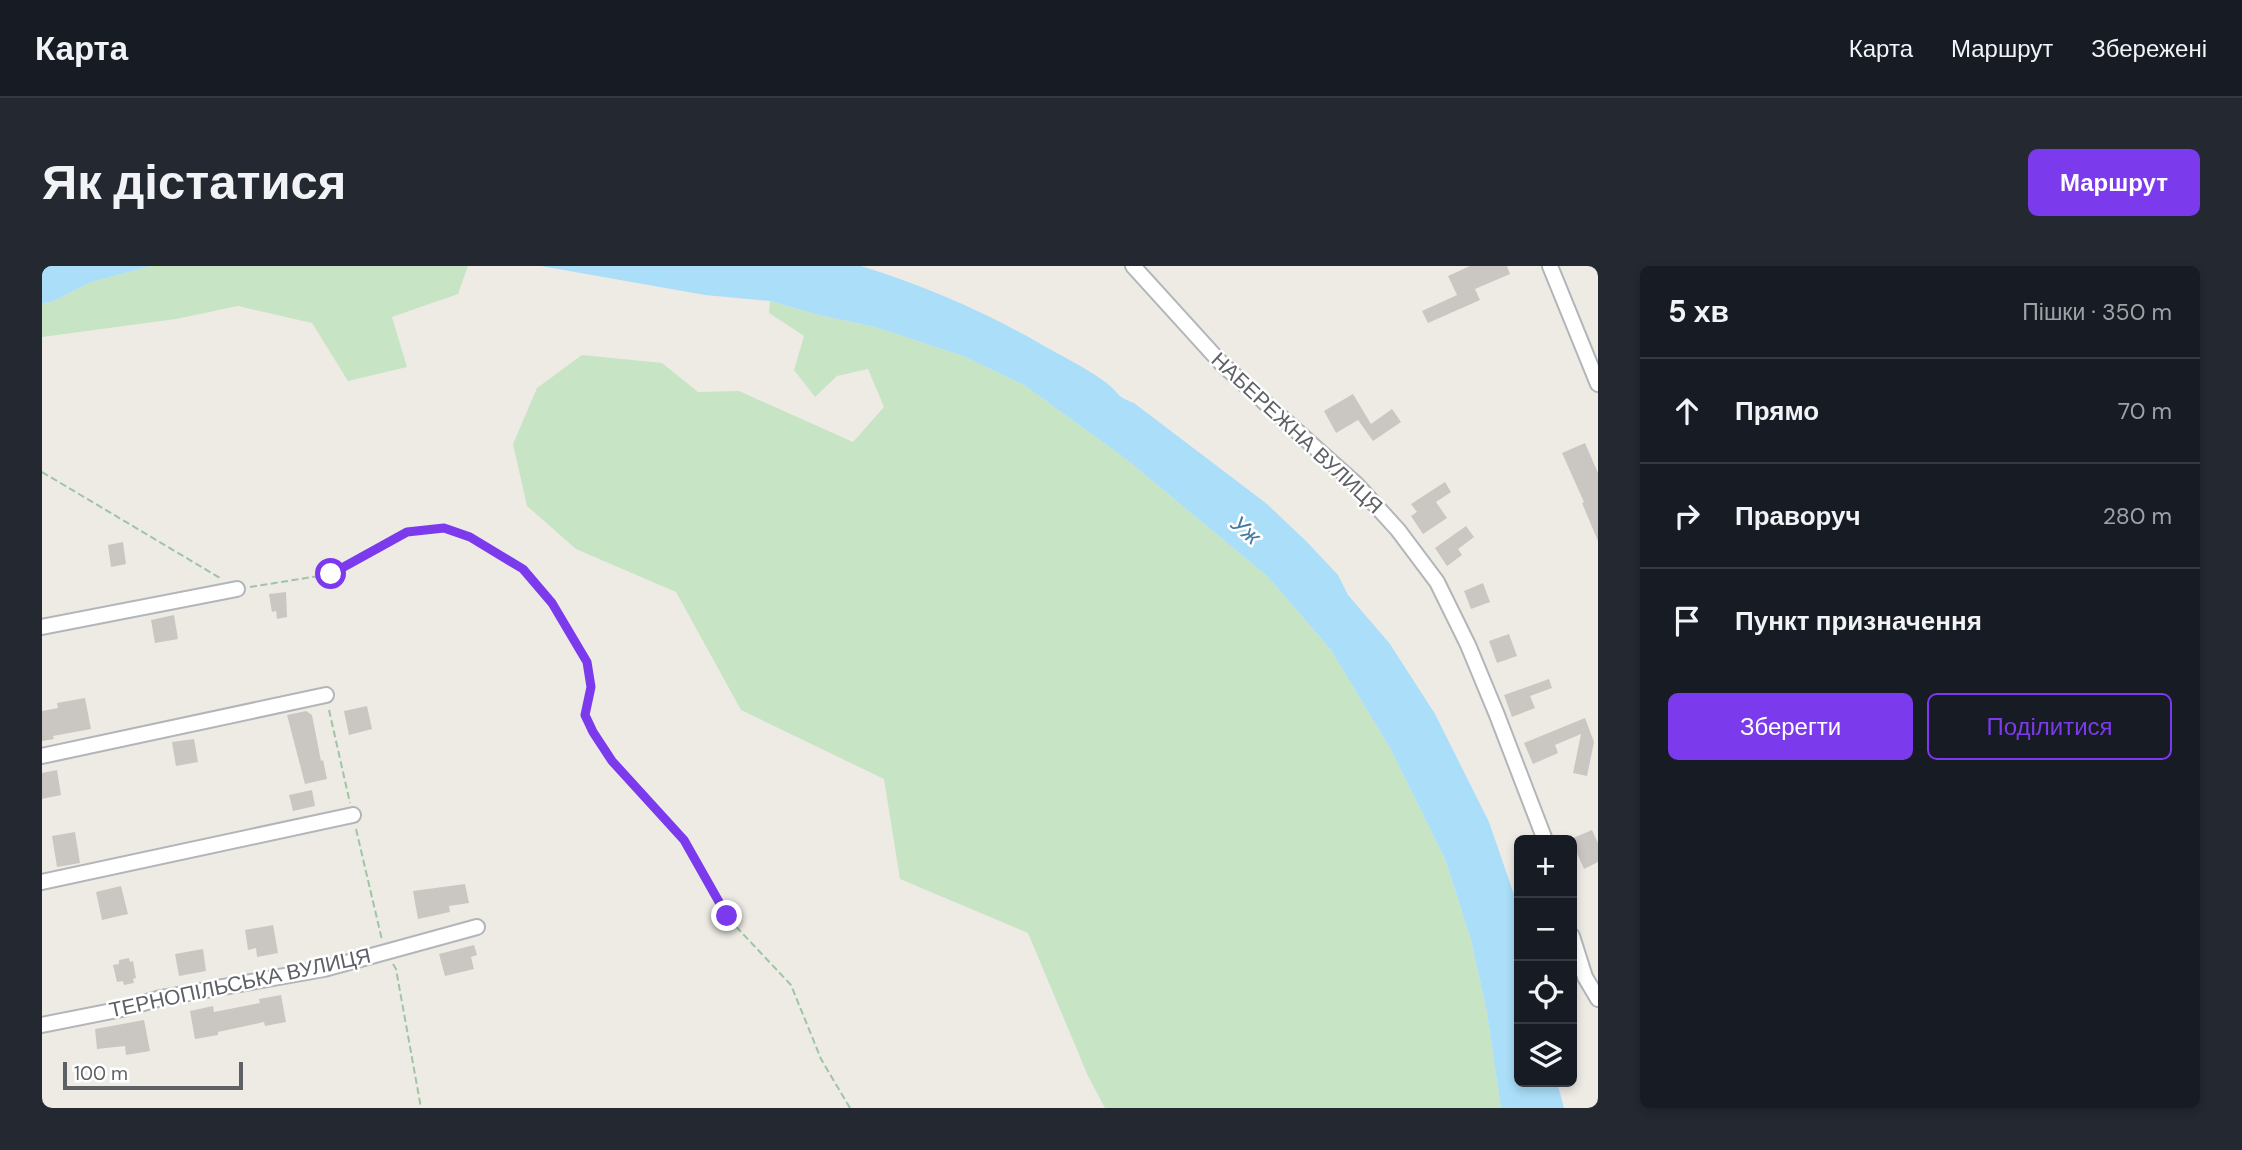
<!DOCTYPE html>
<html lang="uk">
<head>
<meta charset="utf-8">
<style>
  :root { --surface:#171b24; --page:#242831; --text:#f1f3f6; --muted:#9ea1a6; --line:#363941; --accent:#7c3aed }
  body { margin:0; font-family:"DM Sans",sans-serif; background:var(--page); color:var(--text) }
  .controls { position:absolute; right:21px; bottom:21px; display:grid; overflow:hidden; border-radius:10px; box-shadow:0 4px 10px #0003 }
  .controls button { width:63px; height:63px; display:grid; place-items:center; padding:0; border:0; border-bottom:2px solid var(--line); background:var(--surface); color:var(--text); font:35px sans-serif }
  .scale { position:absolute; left:21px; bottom:18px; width:180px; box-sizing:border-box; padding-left:7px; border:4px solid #5d6165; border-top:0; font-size:19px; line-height:24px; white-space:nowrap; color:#5d6165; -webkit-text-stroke:5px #fff; paint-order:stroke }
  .stop { position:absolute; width:21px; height:21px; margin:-16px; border:5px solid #7c3aed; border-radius:50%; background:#fff }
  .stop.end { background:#7c3aed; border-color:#fff; box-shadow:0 2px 7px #0008 }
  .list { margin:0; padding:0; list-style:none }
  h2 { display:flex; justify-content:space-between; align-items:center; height:91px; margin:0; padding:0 28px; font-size:30px }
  h2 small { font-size:23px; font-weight:400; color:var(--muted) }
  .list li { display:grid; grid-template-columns:46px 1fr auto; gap:21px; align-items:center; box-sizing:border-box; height:105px; padding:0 28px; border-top:2px solid var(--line) }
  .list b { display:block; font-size:26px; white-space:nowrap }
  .list em { font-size:23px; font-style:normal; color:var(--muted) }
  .actions { display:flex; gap:14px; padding:21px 28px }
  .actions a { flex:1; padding:16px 0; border:2px solid var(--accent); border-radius:10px; text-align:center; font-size:24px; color:var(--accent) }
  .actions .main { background:var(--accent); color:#fff }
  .icon { flex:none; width:38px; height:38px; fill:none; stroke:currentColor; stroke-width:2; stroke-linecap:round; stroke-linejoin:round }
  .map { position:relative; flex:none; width:1556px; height:842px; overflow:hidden; border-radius:10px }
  header { display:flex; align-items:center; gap:42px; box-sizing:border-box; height:98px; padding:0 35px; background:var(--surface); border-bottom:2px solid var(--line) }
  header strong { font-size:33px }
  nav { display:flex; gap:38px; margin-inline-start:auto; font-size:24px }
  .intro { display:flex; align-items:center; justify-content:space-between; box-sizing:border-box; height:168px; padding:0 42px }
  h1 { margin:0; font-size:49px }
  .button { padding:18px 32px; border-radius:10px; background:var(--accent); color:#fff; font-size:24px; font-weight:700 }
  main { display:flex; gap:42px; padding:0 42px }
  aside { flex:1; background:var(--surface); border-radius:10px; box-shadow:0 4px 10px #0003 }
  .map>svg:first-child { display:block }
  .green { fill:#c7e4c4 }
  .water { fill:#abdef9 }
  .building { fill:#cac6c2 }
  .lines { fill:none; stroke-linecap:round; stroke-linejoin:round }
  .minor-casing { stroke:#b2b6b9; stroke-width:18 }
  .path { stroke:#9ec5a5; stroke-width:2; stroke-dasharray:7 3.5; stroke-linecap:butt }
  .minor { stroke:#fff; stroke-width:14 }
  .route { stroke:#7c3aed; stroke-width:9 }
  .labels { text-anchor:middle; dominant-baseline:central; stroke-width:5; stroke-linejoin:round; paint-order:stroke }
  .street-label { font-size:21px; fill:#5d6165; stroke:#fff }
  .water-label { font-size:23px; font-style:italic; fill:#467aa2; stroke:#fff }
</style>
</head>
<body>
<header>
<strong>Карта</strong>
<nav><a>Карта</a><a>Маршрут</a><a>Збережені</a></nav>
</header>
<div class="intro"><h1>Як дістатися</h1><a class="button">Маршрут</a></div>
<main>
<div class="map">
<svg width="1556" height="842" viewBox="0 0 1556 842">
  <rect width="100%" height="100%" fill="#eeebe5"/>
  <g class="green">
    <polygon points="109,0 426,0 416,28 350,51 365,101 306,115 270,57 196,40 134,53 0,71 0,37 10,36 49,16"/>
    <polygon points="728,35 777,49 833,61 921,90 982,119 1084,193 1225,310 1289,384 1348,482 1403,593 1429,674 1445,747 1459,842 1063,842 1046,810 986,667 858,613 842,513 699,444 634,326 534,283 485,240 471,178 495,122 540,89 620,97 656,126 697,125 811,176 842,141 826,103 795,110 773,131 752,104 762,70 727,47"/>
  </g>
  <g class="water">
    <polygon points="0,0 109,0 49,16 10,36 0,37"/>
    <path d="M499,0H819C881,19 941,45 997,77C1016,88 1052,106 1067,119C1080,130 1074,130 1092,137L1225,238L1265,276L1296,309L1306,329L1348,378L1393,448L1447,556L1477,643V816H1515L1522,842H1459L1445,747L1429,674L1403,593L1348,482L1289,384L1225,310L1084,193L982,119L921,90L833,61L777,49L728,35L663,29Z"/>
  </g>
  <g class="building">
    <polygon points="1428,0 1465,0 1468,8 1433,23 1438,34 1386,57 1380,45 1415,29 1406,10"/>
    <polygon points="1311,128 1329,158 1350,143 1359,156 1331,175 1316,154 1294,167 1282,145"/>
    <polygon points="1543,177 1556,207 1556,275 1540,237 1542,236 1520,187"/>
    <polygon points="1403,216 1409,226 1394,236 1405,252 1381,268 1369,250 1375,246 1369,238"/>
    <polygon points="1424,260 1432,271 1416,283 1420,289 1405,300 1393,282"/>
    <polygon points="81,276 84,298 69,301 66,279"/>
    <polygon points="1441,317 1448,336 1429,343 1422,325"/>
    <polygon points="244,326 245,351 235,353 234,345 230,346 227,328"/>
    <polygon points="132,349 136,373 113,377 109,354"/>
    <polygon points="1467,368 1475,390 1455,397 1447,375"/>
    <polygon points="1507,413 1510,422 1488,430 1493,442 1470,451 1462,429"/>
    <polygon points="43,432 49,463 11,470 12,473 0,475 0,445 16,442 15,437"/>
    <polygon points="325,440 330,463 307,469 302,445"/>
    <polygon points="264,445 270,449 279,495 281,494 285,513 263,518 245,449"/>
    <polygon points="1543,452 1552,476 1545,510 1531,507 1539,468 1513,479 1516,487 1491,498 1482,477"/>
    <polygon points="152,473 156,496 134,500 130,476"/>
    <polygon points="15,504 19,529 0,533 0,507"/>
    <polygon points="270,524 273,540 251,545 247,529"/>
    <polygon points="1550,564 1556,577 1556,596 1542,603 1529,573"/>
    <polygon points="33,566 38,597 15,601 10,570"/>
    <polygon points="423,618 427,637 407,640 408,646 376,653 371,625"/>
    <polygon points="79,620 86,648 60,654 54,626"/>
    <polygon points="231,659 236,687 215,691 214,682 206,684 203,664"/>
    <polygon points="432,679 435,689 429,691 432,703 403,710 397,688"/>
    <polygon points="161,683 164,705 137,710 133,688"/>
    <polygon points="87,692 88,696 91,695 94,712 91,713 92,717 82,719 81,715 75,716 71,699 77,698 77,694"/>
    <polygon points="239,729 244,756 223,760 222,756 176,766 176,769 153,773 148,745 171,740 172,746 218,737 217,733"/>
    <polygon points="102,754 108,785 84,789 83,780 55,783 53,763"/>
  </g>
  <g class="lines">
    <g class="minor-casing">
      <g id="minor">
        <polyline points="1091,0 1180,98 1315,219 1356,264 1395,316 1426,379 1455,449 1503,574"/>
        <polyline points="1508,0 1556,118"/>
        <polyline points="0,361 195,323"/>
        <polyline points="0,490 284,429"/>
        <polyline points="0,616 311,549"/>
        <polyline points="1530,670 1543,711 1556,733"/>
        <polyline points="0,759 80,743 119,732 282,703 435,661"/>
      </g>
    </g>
    <g class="path">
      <polyline points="0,206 178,312"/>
      <polyline points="208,321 289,308 365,266 402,262 428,271 481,303 510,337 545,396 549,421 543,449 551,466 570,495 642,574 685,651 749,719 779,793 808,842"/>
      <polyline points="287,444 308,537"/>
      <polyline points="314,563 340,674"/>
      <polyline points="351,698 354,703 379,842"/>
    </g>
    <use href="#minor" class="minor"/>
  </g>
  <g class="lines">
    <polyline class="route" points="289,308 365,266 402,262 428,271 481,303 510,337 545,396 549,421 543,449 551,466 570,495 642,574 685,650"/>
  </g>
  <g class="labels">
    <g class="street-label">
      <text transform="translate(1255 167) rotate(43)">НАБЕРЕЖНА ВУЛИЦЯ</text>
      <text transform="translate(198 717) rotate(-12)">ТЕРНОПІЛЬСЬКА ВУЛИЦЯ</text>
    </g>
    <g class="water-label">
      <text transform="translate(1204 264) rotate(41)">Уж</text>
    </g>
  </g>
</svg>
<div class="controls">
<button>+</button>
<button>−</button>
<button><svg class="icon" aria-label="locate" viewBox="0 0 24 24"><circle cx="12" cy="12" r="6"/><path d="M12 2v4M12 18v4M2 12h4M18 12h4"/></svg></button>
<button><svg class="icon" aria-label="layers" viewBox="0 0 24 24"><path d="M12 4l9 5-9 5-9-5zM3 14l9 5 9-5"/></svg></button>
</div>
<div class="scale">100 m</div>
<div class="stop" style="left:289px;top:308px"></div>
<div class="stop end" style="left:685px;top:650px"></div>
</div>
<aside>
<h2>5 хв<small>Пішки · 350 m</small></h2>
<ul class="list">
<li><svg class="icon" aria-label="ahead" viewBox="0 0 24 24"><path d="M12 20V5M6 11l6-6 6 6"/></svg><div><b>Прямо</b></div><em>70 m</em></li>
<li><svg class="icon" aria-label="right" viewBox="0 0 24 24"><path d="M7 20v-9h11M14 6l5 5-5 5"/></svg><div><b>Праворуч</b></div><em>280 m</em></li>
<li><svg class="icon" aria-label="arrive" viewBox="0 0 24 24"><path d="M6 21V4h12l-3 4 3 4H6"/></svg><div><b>Пункт призначення</b></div></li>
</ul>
<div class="actions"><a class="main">Зберегти</a><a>Поділитися</a></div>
</aside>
</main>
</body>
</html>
